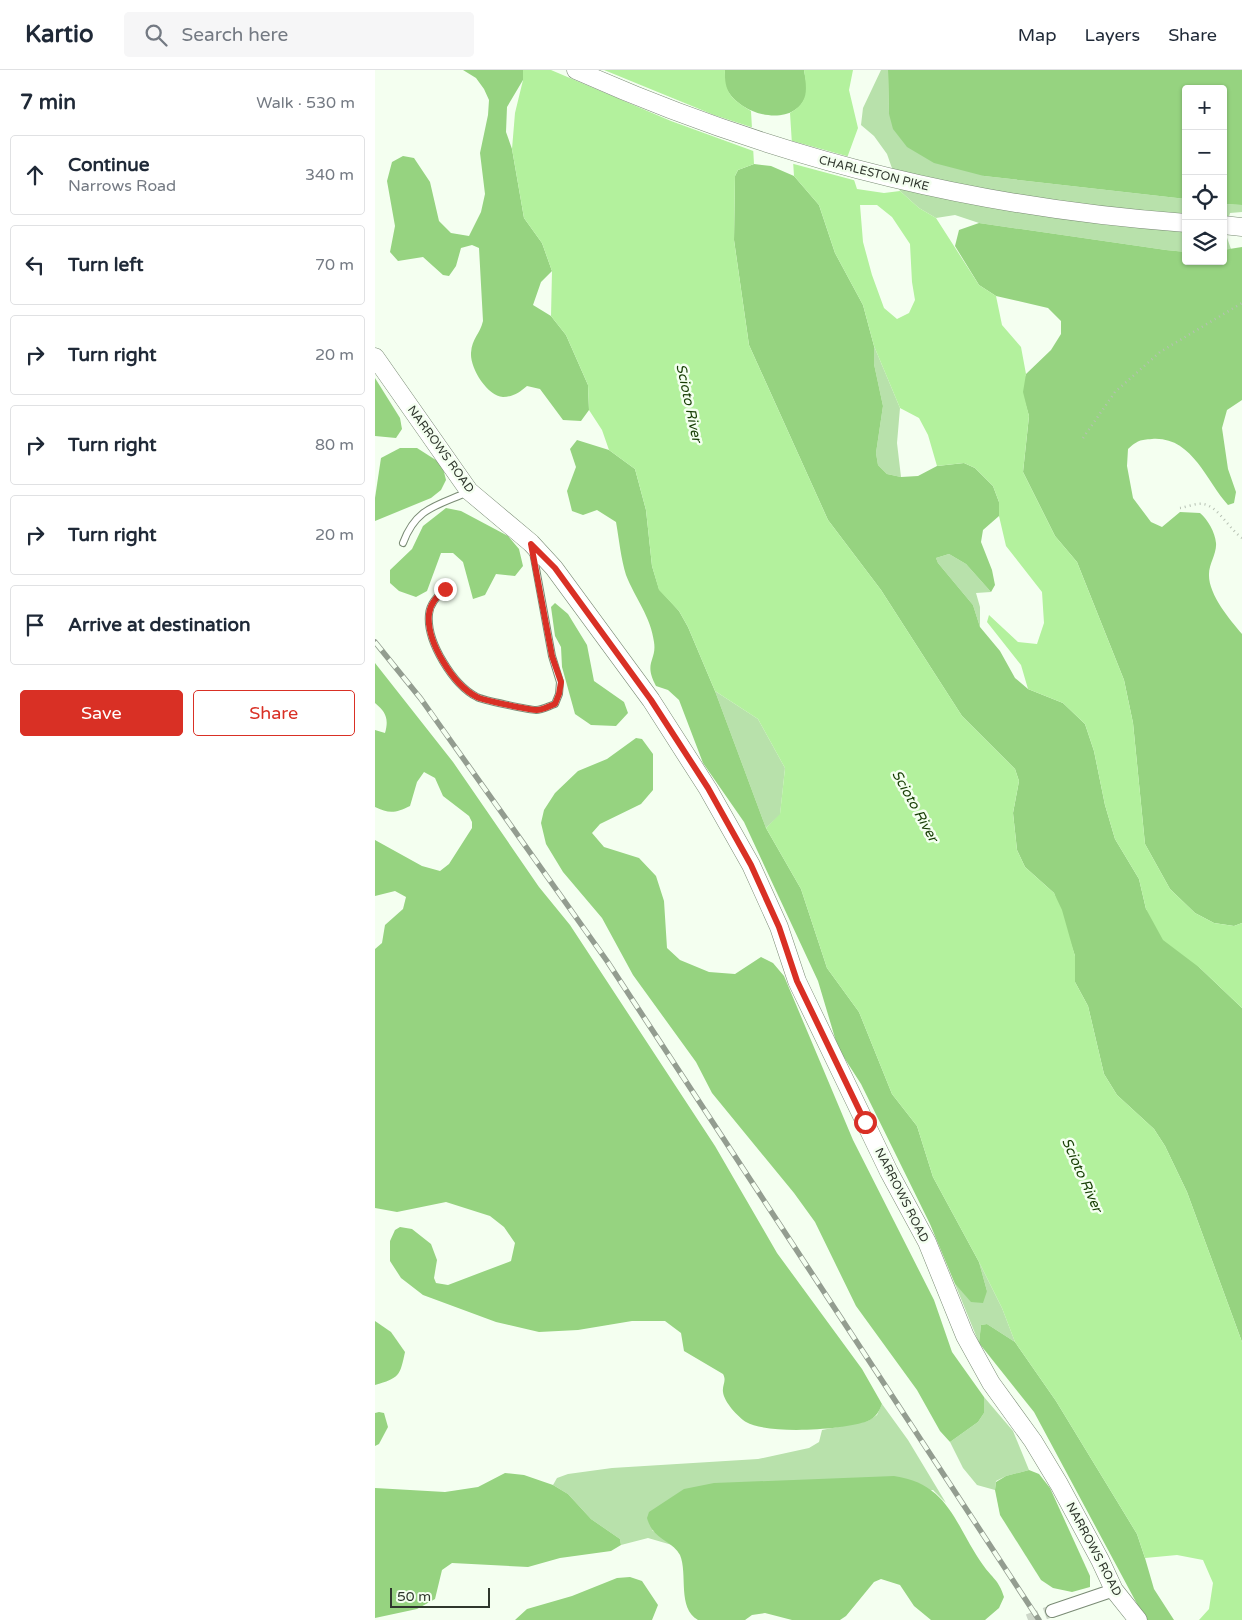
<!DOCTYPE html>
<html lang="en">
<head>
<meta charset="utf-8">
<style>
  :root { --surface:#fff; --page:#f6f6f7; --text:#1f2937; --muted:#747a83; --line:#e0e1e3; --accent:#d93025 }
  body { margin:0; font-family:"Varela Round",sans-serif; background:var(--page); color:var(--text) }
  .controls { position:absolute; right:15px; top:15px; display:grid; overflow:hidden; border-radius:5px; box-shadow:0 1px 4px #0004 }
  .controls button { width:45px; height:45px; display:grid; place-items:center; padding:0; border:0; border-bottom:1px solid var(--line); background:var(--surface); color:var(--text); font:25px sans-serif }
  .scale { position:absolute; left:15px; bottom:12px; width:100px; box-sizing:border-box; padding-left:5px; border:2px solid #2f372d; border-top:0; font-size:14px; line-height:18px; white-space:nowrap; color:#2f372d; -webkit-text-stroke:4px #f4fff0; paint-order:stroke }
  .stop { position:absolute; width:15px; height:15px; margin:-11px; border:4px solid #d93025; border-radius:50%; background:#fff }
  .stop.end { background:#d93025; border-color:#fff; box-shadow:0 1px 5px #0008 }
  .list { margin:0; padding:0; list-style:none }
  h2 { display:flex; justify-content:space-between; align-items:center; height:65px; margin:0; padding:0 20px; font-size:21px }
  h2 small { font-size:16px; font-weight:400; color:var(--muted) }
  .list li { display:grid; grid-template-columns:32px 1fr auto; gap:15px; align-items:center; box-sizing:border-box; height:80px; margin:0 10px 10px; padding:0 10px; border:1px solid var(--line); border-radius:5px }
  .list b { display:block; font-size:19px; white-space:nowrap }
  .list p { margin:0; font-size:16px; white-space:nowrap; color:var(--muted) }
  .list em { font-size:16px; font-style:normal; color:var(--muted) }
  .actions { display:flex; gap:10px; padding:15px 20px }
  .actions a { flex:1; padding:11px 0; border:1px solid var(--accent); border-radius:5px; text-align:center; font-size:18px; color:var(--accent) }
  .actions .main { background:var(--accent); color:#fff }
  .icon { flex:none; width:28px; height:28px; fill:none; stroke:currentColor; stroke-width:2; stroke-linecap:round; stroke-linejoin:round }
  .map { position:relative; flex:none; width:867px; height:1550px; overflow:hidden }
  header { display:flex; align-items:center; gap:30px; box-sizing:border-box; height:70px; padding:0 25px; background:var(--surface); border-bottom:1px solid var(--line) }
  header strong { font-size:24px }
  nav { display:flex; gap:28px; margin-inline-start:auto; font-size:18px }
  .search { width:350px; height:45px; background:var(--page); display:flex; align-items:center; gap:12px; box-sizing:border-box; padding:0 18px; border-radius:5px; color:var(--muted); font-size:19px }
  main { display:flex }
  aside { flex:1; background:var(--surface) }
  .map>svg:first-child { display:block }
  .green { fill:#b8e1ab }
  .forest { fill:#96d380 }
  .water { fill:#b3f19d; fill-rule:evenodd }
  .pier { fill:#f4fff0 }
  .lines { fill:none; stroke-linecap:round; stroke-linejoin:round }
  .street-tunnel { stroke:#cdd7c9; stroke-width:12; stroke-dasharray:12 6; stroke-linecap:butt }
  .lane-casing { stroke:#7a8b75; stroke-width:8 }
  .street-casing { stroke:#7a8b75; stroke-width:14 }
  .secondary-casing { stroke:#7a8b75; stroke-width:19 }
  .path { stroke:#b6c0b3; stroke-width:2.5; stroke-dasharray:1 4; stroke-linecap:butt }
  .lane { stroke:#fff; stroke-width:6 }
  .street { stroke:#fff; stroke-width:12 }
  .secondary { stroke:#fff; stroke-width:18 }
  .rail-casing { stroke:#939d90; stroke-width:5.5 }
  .rail { stroke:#f4fff0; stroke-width:4; stroke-dasharray:11; stroke-linecap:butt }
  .route { stroke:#d93025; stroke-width:6 }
  .labels { text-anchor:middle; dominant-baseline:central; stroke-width:5; stroke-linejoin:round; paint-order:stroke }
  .street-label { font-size:12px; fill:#2f372d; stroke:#f4fff0 }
  .water-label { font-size:14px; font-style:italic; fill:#163d03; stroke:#f4fff0 }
</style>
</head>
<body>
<header>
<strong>Kartio</strong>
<div class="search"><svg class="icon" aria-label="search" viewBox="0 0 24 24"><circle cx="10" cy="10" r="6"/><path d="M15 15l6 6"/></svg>Search here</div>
<nav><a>Map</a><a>Layers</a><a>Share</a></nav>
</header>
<main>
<aside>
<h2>7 min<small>Walk · 530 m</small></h2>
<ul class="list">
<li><svg class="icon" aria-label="ahead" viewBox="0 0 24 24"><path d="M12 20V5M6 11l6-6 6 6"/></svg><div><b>Continue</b><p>Narrows Road</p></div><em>340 m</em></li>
<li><svg class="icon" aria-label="left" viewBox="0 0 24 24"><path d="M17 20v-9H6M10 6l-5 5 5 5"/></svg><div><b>Turn left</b></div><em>70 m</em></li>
<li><svg class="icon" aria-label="right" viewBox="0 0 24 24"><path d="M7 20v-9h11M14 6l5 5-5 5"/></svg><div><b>Turn right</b></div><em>20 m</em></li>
<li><svg class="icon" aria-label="right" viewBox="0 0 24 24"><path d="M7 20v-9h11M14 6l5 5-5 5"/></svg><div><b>Turn right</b></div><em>80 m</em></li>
<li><svg class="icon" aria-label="right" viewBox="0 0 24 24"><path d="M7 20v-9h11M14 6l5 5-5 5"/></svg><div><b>Turn right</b></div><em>20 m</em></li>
<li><svg class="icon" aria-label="arrive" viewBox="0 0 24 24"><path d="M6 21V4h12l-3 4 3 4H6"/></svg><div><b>Arrive at destination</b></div></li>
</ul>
<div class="actions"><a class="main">Save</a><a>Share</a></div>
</aside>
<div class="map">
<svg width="867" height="1550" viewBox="0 0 867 1550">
  <rect width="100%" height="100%" fill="#f4fff0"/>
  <g class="green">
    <polygon points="506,0 513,0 514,44 609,106 811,129 811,182 791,180 604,153 580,145 561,148 544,138 525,121 512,84 499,66 486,55 488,38"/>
    <polygon points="848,134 867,135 867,142 855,143 850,162 856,179 848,180"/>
    <polygon points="499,276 525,338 522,373 526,407 512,404 503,395 501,383 508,336 499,294"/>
    <polygon points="574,484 591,494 616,522 601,523 605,537 605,557 598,535 563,493 561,488"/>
    <polygon points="340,621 383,649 410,698 405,745 391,758"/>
    <polygon points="604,1192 627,1238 640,1272 612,1254 606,1255 604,1273 580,1214 596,1231 612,1221"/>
    <polygon points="609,1327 638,1361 654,1400 631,1406 621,1411 620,1420 602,1415 588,1398 575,1372 603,1352 609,1343"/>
    <polygon points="507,1334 533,1370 571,1433 558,1420 277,1460 297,1475 273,1468 246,1475 245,1469 216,1449 193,1424 178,1415 182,1408 193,1404 237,1398 383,1389 434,1378 444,1372 447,1360 493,1351 502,1345"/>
  </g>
  <g class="forest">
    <path d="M88,0H148V10L132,37L131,62L137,79L149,148L167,173L177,201L166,212L158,235L176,246L191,265L213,315L214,340L206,351L188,350L165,319L152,316C145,322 138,327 128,327C112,326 95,298 96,283C97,268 105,264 108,251L104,178L97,175L86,178L81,196L74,206L68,205L48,187L23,191L15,182L20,156L12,111L17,92L28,86L39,88L55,112L64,151L76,163L94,166L106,142L110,124L105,83L113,45L114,30L109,19L101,8Z"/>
    <path d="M350,0H429C430,7 433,17 432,23C421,61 361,46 350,15C348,11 350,5 350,0Z"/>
    <polygon points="513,0 867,0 867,135 848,134 848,19 811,19 811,129 609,106 559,93 532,77 518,59 514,44"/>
    <polygon points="379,94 396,96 419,106 444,135 460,183 488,235 499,276 499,294 508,336 501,383 503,395 512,404 526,407 543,406 562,396 589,393 600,398 618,416 624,432 624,446 608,460 606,472 617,500 620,515 616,522 591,494 574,484 561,488 563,493 598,535 605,557 625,581 640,608 653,619 688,633 710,654 719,681 730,735 740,769 764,809 771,839 825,898 867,938 867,1272 812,1122 790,1076 779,1059 742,1025 729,1004 713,936 700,912 700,886 679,823 650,797 642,780 638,743 644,711 640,699 587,646 506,520 453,450 374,275 359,170 360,106 363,100"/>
    <path d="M604,153L791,180L811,182V191H848V180L867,177V330L852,340L847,358L853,399L861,422L859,433L853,435C831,411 817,366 777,369C765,370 763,370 753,379L752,396L758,428L776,452L787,457L805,442L825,443C833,450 840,462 841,473C842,483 834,494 834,504C833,524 855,550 867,564V853L859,856L839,853L820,843L795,819L770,774L758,653L749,610L702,492L680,466L648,402L654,346L647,322L649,309L651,304L676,280L686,264V251L673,238L621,226L604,215L580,176L584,160Z"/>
    <polygon points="0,308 25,348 27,359 21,368 0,366"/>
    <path d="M202,370L234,380L260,399L271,440L277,496L284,519L304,541L313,557L340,621L391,758L426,819L452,898L484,942L517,1024L542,1056L558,1107L604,1192L612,1221L608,1233L596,1232L580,1214L555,1154L486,1014L463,978L443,911L369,752L328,693L304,630L293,620L281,616C268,592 282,591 279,572C276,547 260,528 251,505C246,489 244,469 241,452L222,440L208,445L197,441L192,421L201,397L195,379Z"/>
    <polygon points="25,378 42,378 67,394 71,410 66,420 56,428 0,451 0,428 6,388"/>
    <polygon points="71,438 86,441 133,466 144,479 148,496 140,506 121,504 110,525 98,529 88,492 78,483 66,483 52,521 41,527 24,521 15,513 15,500 37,479 48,456"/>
    <polygon points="180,533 193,544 212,575 219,611 249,632 253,643 241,656 216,655 200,644 187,597 186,577 180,566 176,537"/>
    <path d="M0,593L78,692L164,817L195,855L340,1076L402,1183L487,1299L507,1334C504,1342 501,1347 493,1351C469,1360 393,1365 371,1352C363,1347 349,1332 348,1322C347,1315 352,1311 348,1304L309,1281L306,1263L290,1251H257L203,1260L164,1262L121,1252L48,1225L26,1208L15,1191V1171L20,1160L25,1157L37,1159L56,1174L62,1190L59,1208L61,1213L73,1215L136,1191L140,1173L129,1157L115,1146L71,1132L22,1142L0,1138V879L7,873L10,855L28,839L31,827L20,821L0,826V770L47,796L65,801L74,794L97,758V752L94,746L68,726L60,708L49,702L42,712L35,736C21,743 14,744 0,737V660L10,663C14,649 11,642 0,633Z"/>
    <polygon points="261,668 267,669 278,684 278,720 266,734 225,754 217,763 229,777 264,788 281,806 289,831 292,878 305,890 334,902 360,904 386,887 398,893 409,906 478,1070 559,1230 577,1282 609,1327 609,1343 603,1352 575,1372 565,1361 542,1320 481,1236 440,1152 419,1123 337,1023 321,992 258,905 227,848 188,802 171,774 166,753 169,740 180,723 203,701 232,689"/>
    <path d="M0,1251L16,1262L30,1282C25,1306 24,1308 0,1315Z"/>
    <polygon points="612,1254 640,1272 681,1331 762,1464 770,1488 779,1519 799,1550 772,1550 768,1545 659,1342 604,1273 606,1255"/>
    <polygon points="4,1342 9,1343 13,1357 4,1374 0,1376 0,1343"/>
    <polygon points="654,1400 664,1404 675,1418 715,1506 715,1517 697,1522 678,1518 666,1510 625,1445 620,1420 621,1412 631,1406"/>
    <polygon points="130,1403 149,1405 178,1415 193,1424 216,1449 245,1469 246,1475 236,1481 185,1488 153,1497 77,1493 67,1500 60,1529 42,1539 0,1548 0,1418 70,1422 103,1417"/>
    <path d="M519,1406C575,1414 580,1456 608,1495C617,1508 624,1510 629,1527L624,1538L610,1550H556L539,1536L525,1515L506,1509L499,1512L471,1546L465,1550H417L390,1543L377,1545L370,1550H323C302,1538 313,1504 305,1485C299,1473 284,1470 277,1459C275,1456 273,1452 272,1448L274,1442L309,1419L339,1413Z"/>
    <polygon points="255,1507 267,1511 283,1535 277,1550 140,1550 152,1539 197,1526 242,1508"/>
  </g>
  <g class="water">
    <path d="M148,0H350C349,23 357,29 376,41L379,94L363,100L360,106L359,170L374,275L453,450L506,520L587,646L640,699L644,711L638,743L642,780L650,797L679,823L687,840L700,886V912L713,936L729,1004L742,1025L779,1059L790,1076L812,1122L867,1272V1550H824L834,1539L838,1513L828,1490L802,1485L770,1488L762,1464L681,1331L640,1272L627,1238L604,1192L558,1107L542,1056L517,1024L484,942L452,898L426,819L391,758L405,744L410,698L383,649L340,621L313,557L304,541L284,520L277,496L271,440L260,399L234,380L227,360L214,340L213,315L191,265L176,246L177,201L167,173L149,148L137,79L140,43L148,10Z"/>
    <path d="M429,0H478L474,20L483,58L472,88L482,119L509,123L525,121L544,138L561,148L604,215L621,226L627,255L646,277L651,304L648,322L654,346L648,402L680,466L702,492L749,610L758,653L770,774L795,819L820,843L839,853L859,856L867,853V938L825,898L788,870L771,839L764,809L740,769L730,735L719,681L710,654L688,633L653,619L646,595L612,552L614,545L643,572L662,574L669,553L667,522L631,476L624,446V432L618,416L600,398L589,393L562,396L553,365L544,348L525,338L499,276L488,235L460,183L444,135L419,106L415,43C434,32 432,20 429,0ZM485,135H502L517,147L535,174L537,212L540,230L534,243L522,249L509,238L497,205L488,172Z"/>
  </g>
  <g class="pier">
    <polygon points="176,0 229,0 339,45 379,58 381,82 296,51"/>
    <polygon points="414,70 475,87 482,111 415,93"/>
  </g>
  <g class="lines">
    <polyline class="street-tunnel" points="653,1550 677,1541"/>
    <g class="lane-casing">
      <g id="lane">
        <path d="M28,473C41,438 61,436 93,422"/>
        <path d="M70,519C63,526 55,533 54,544C51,571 78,615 102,627C107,630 155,640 161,640C167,640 174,636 180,634L184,624L185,612L177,586L158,482"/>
      </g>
    </g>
    <g class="street-casing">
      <polyline id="street" points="677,1541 739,1520"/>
    </g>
    <g class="secondary-casing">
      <g id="secondary">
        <path d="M201,0C395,87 599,138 811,153"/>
        <polyline points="848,155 867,157"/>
        <polyline points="0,287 94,421 156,473 179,498 276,630 333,719 376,795 404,857 422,911 514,1102 552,1172 590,1266 616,1313 658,1371 684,1414 725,1490 739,1520 763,1550"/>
      </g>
    </g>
    <g class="path">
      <polyline points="708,368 740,322 785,282 867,233"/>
      <path d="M805,438C812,437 821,433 828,434C843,436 854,459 867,468"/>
    </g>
    <use href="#lane" class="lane"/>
    <use href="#street" class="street"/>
    <use href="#secondary" class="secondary"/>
    <g class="rail-casing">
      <polyline id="rail" points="0,572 46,629 232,891 664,1550"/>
    </g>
    <use href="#rail" class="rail"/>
  </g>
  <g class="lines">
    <path class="route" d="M70,519C63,526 55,533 54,544C51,571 78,615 102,627C107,630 155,640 162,640C167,640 174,636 180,634L184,624L186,612L177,586L156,474L180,498L276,630L333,718L376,795L404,857L422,911L490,1052"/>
  </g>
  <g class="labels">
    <g class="street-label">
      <text transform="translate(499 103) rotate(14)">CHARLESTON PIKE</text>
      <text transform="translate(66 379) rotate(54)">NARROWS ROAD</text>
      <text transform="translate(527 1125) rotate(63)">NARROWS ROAD</text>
      <text transform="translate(719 1479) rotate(62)">NARROWS ROAD</text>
    </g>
    <g class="water-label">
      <text transform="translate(314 333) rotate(78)">Scioto River</text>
      <text transform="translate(540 736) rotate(61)">Scioto River</text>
      <text transform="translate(707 1105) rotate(66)">Scioto River</text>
    </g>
  </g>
</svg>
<div class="controls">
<button>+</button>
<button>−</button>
<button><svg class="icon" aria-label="locate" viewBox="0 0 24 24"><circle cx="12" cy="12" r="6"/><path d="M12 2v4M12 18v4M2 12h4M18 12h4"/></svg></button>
<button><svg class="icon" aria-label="layers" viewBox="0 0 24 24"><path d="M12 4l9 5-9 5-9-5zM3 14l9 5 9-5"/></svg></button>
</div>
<div class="scale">50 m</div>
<div class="stop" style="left:490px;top:1052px"></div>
<div class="stop end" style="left:70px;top:519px"></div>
</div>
</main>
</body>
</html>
